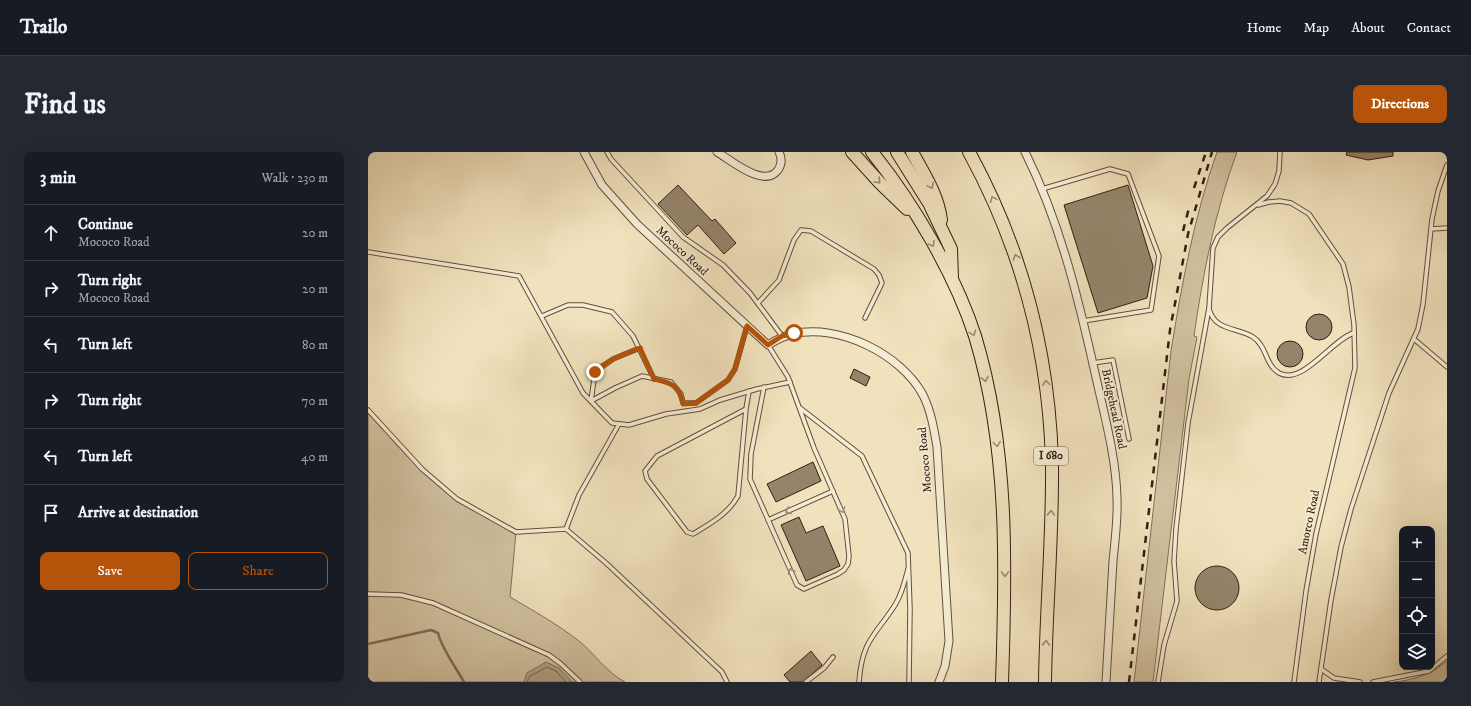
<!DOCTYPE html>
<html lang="en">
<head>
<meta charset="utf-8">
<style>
  :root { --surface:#171b24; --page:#242831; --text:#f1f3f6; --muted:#9ea1a6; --line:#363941; --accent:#b45309 }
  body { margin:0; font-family:"IM FELL DW Pica",serif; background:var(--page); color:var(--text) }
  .controls { position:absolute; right:12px; bottom:12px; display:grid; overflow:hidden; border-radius:8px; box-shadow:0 4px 16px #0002 }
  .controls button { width:36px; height:36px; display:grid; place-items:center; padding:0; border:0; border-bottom:1px solid var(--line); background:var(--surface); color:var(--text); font:20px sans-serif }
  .stop { position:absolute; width:12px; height:12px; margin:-9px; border:3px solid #b45309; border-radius:50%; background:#fff }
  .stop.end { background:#b45309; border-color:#fff; box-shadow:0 1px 4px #0008 }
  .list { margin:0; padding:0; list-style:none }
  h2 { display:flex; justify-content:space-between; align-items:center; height:52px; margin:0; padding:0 16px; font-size:17px }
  h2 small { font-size:13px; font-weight:400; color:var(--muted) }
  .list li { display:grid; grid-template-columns:26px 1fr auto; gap:12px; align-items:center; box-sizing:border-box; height:56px; padding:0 16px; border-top:1px solid var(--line) }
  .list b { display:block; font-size:15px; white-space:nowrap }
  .list p { margin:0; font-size:13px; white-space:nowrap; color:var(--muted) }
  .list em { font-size:13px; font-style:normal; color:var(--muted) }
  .actions { display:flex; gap:8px; padding:12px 16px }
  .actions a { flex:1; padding:9px 0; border:1px solid var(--accent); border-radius:8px; text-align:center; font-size:14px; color:var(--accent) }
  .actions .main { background:var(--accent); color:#fff }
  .icon { flex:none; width:22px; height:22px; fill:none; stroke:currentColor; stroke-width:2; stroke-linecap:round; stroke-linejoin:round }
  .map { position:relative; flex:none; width:1079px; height:530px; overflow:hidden; border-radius:8px }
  header { display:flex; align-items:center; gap:24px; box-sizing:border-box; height:56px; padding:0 20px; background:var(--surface); border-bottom:1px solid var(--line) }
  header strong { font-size:19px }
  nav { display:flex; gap:22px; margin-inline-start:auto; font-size:14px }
  .intro { display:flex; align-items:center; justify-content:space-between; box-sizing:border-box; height:96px; padding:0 24px }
  h1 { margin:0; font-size:28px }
  .button { padding:10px 18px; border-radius:8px; background:var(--accent); color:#fff; font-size:14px; font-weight:700 }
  main { display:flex; gap:24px; padding:0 24px }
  aside { flex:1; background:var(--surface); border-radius:8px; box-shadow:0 4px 16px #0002 }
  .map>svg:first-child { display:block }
  .green { fill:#d1c1a0; stroke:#827059 }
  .water { fill:#b0a083; stroke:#7e6c56 }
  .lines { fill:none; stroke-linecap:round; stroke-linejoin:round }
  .shore { stroke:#71604a; stroke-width:1 }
  .stream { stroke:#7e6c56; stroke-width:2.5 }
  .building { fill:#95846b; stroke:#321f12 }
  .lane-casing { stroke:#62503d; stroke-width:5.5 }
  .street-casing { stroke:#62503d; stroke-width:9 }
  .highway-casing { stroke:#321f12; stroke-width:14 }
  .lane { stroke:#f6ecd4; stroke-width:3.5 }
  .street { stroke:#f6ecd4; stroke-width:7 }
  .highway { stroke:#f1e2bd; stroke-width:12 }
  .rail { stroke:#321f12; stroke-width:2.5; stroke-dasharray:7 7; stroke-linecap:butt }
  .oneway { stroke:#9b8a70 }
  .oneway2 { stroke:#9e907d }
  .route { stroke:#b45309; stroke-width:5 }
  .labels { text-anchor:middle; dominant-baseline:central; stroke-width:3.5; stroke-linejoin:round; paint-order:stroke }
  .shield { fill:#f6ecd4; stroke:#6d5c4c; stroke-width:1 }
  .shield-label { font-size:11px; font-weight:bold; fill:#321f12 }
  .street-label { font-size:12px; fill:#321f12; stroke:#f6ecd4 }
</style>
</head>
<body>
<header>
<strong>Trailo</strong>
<nav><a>Home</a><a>Map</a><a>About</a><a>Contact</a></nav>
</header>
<div class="intro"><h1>Find us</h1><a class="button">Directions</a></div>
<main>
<aside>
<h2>3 min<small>Walk · 230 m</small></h2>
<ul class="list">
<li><svg class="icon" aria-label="ahead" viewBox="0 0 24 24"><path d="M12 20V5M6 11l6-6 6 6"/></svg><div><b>Continue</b><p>Mococo Road</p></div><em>20 m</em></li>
<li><svg class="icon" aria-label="right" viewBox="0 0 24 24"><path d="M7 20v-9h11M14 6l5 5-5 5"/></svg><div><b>Turn right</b><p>Mococo Road</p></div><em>20 m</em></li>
<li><svg class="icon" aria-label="left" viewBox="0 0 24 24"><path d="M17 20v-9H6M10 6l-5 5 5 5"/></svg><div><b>Turn left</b></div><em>80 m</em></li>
<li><svg class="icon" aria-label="right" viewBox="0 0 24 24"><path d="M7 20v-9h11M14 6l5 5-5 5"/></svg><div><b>Turn right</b></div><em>70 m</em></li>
<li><svg class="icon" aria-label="left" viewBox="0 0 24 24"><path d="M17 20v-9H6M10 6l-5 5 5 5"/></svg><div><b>Turn left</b></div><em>40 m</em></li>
<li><svg class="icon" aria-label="arrive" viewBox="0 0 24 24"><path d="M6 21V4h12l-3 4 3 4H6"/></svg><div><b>Arrive at destination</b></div></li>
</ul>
<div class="actions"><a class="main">Save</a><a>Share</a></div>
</aside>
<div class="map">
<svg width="1079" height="530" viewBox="0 0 1079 530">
  <rect width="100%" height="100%" fill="#f1e2bd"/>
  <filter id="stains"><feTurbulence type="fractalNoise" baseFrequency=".005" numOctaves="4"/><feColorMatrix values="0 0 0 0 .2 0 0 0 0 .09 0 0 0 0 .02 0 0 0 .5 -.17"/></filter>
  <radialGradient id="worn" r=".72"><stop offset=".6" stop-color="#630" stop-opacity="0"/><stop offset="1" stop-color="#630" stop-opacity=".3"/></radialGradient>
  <g class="green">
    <path d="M849,0H869C847,60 835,121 826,184L829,185L821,227L785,530H766L803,199C814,131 826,65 849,0Z"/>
    <path d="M0,258L54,317L89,347L148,380L142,445C166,459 189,472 211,489C227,502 239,521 257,530H0Z"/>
    <path d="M1079,509V530H1026C1047,528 1063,522 1079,509Z"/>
  </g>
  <polygon class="water" points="178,510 191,516 204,530 156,530 159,521"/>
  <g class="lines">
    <polyline class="shore" points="159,530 162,524 179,515 188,519 198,530"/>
    <path class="stream" d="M0,492L63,478L70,481C73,495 88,516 96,530"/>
  </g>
  <g class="building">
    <polygon points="979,0 1025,0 1025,4 1000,8 978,3"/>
    <polygon points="310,33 344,69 347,67 368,91 356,102 330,73 319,83 290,52"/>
    <polygon points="760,33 785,114 779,146 730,161 696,53"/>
    <circle cx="951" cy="175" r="13"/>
    <circle cx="922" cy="202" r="13"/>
    <polygon points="486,217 502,225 498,234 482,226"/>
    <polygon points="445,310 453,329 408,350 399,332"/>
    <polygon points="431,365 438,381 455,374 472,414 438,429 413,373"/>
    <circle cx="849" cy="436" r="22"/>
    <polygon points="443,499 454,513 435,530 422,530 416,523"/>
  </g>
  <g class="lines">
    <g class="lane-casing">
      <g id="lane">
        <polyline points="239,0 243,7 315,85 355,113 382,141 414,184"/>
        <polyline points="674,37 742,17 760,22 791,104 783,158 715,169"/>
        <polyline points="890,53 901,50 912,49 923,51 941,62 975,112 981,135 986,173 987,216 948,382 938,439 926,530"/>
        <polyline points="1063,77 1079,76"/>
        <polyline points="0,100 151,124 215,241 244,271 261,273 298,262 332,257 352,248 389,237 422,230"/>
        <polyline points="390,151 411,128 426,88 433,78 443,79 506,117 511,123 514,131 497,166"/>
        <path d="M841,157C847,179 868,175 885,185C899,194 897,213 911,221C935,234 964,187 986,181"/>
        <polyline points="174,164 200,153 215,153 244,160 265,184 286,227"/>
        <polyline points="1046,187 1079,215"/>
        <polyline points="725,211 745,208 761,287"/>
        <polyline points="396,235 383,302 382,327 429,433 436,437 470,422 476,418 480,412 481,404 477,367 446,296 420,225 400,193"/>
        <polyline points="223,249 247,236 274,224 303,230 313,242 315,251 328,251 360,228 367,217 379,174"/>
        <polyline points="223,249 227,220 245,207 272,196"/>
        <polyline points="432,256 494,304 540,401 542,457 541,530"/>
        <path d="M378,257L370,344C360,362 342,372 325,382L319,380L279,327L277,319L289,304L378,257L381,239"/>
        <polyline points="0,258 54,317 89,347 148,380 198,377 238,411 354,520 359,530"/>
        <polyline points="400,368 465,339"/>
        <polyline points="198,377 211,343 251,272"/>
        <polyline points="0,442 33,443 65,451 181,503 193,512 212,530"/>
        <polyline points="953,517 966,526 992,530"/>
        <polyline points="438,530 456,516 465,505"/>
        <path d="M491,530C494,488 507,484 527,453C534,442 537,429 540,417"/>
        <polyline points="790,530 796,493 809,449 806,409 808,377 820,271 841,156 845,96 850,85 859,76 899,44 907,32 911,19 912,0"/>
        <polyline points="951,530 963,448 973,395 983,357 1021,241 1050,177 1055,152 1064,67 1070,39 1079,13"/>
        <polyline points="1005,530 1061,519 1079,504"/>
      </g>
    </g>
    <g class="street-casing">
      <g id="street">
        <path d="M216,0L234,33L269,72L400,193C408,188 415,184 425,182C470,171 533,202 555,243C563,259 566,277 569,295L581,489L577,514L571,530"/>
        <path d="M349,0C363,8 396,37 410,18C414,12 414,6 411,0"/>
        <path d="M657,0C692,70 710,145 727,221C736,262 748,304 749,346C750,367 747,388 745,409C743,450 740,490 738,530"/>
      </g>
    </g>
    <g class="highway-casing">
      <g id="highway">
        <polyline points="484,0 512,31 539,57"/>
        <path d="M504,0C545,51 587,122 607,184C641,296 638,415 634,530"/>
        <polyline points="529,0 561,51 583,97 584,126"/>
        <path d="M544,0C556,22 570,43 573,68"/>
        <path d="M601,0C653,95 681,201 684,310C685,383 678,457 677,530"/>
      </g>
    </g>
    <use href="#lane" class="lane"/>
    <use href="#street" class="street"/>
    <use href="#highway" class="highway"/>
    <g class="rail">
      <polyline points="826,36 838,0"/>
      <polyline points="815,79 822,52"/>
      <polyline points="761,530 802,178 820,82 844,0"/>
    </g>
  </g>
  <defs><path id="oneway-chevron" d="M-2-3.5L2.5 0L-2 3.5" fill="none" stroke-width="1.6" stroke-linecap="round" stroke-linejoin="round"/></defs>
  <g class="oneway">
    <use href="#oneway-chevron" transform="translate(510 29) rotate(47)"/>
    <use href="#oneway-chevron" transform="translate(563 34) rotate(62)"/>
    <use href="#oneway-chevron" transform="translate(625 47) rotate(-114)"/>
    <use href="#oneway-chevron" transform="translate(564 92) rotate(60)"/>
    <use href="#oneway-chevron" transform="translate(648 105) rotate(-109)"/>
    <use href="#oneway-chevron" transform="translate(605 181) rotate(70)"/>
    <use href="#oneway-chevron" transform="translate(617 227) rotate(78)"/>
    <use href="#oneway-chevron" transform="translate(678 231) rotate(-98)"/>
    <use href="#oneway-chevron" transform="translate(629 292) rotate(82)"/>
    <use href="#oneway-chevron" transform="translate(683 361) rotate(-88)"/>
    <use href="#oneway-chevron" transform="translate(637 422) rotate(90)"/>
    <use href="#oneway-chevron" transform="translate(678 491) rotate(-88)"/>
  </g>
  <g class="oneway2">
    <use href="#oneway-chevron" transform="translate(474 358) rotate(70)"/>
    <use href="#oneway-chevron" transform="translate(420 359) rotate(156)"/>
    <use href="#oneway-chevron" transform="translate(423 419) rotate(-114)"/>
  </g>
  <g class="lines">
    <path class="route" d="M227,220C239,208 256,202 272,196L286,227C304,231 311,233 315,252L328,251L360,228L367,217L379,174L400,193L414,184L426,181"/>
  </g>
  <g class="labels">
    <rect class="shield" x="666" y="295" width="34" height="18" rx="3"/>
    <g class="shield-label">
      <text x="683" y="304">I 680</text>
    </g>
    <g class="street-label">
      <text transform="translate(314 99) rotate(43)">Mococo Road</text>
      <text transform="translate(746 257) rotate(78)">Bridgehead Road</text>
      <text transform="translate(557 308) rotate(-95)">Mococo Road</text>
      <text transform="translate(941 370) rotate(-78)">Amorco Road</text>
    </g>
  </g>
  <rect width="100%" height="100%" filter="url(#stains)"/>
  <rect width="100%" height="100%" fill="url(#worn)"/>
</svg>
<div class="controls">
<button>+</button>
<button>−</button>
<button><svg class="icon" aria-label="locate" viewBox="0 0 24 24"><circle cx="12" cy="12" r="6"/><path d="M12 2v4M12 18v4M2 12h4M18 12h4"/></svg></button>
<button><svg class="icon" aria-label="layers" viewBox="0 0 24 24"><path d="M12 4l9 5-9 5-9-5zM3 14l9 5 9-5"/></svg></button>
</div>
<div class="stop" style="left:426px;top:181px"></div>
<div class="stop end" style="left:227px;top:220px"></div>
</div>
</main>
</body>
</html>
